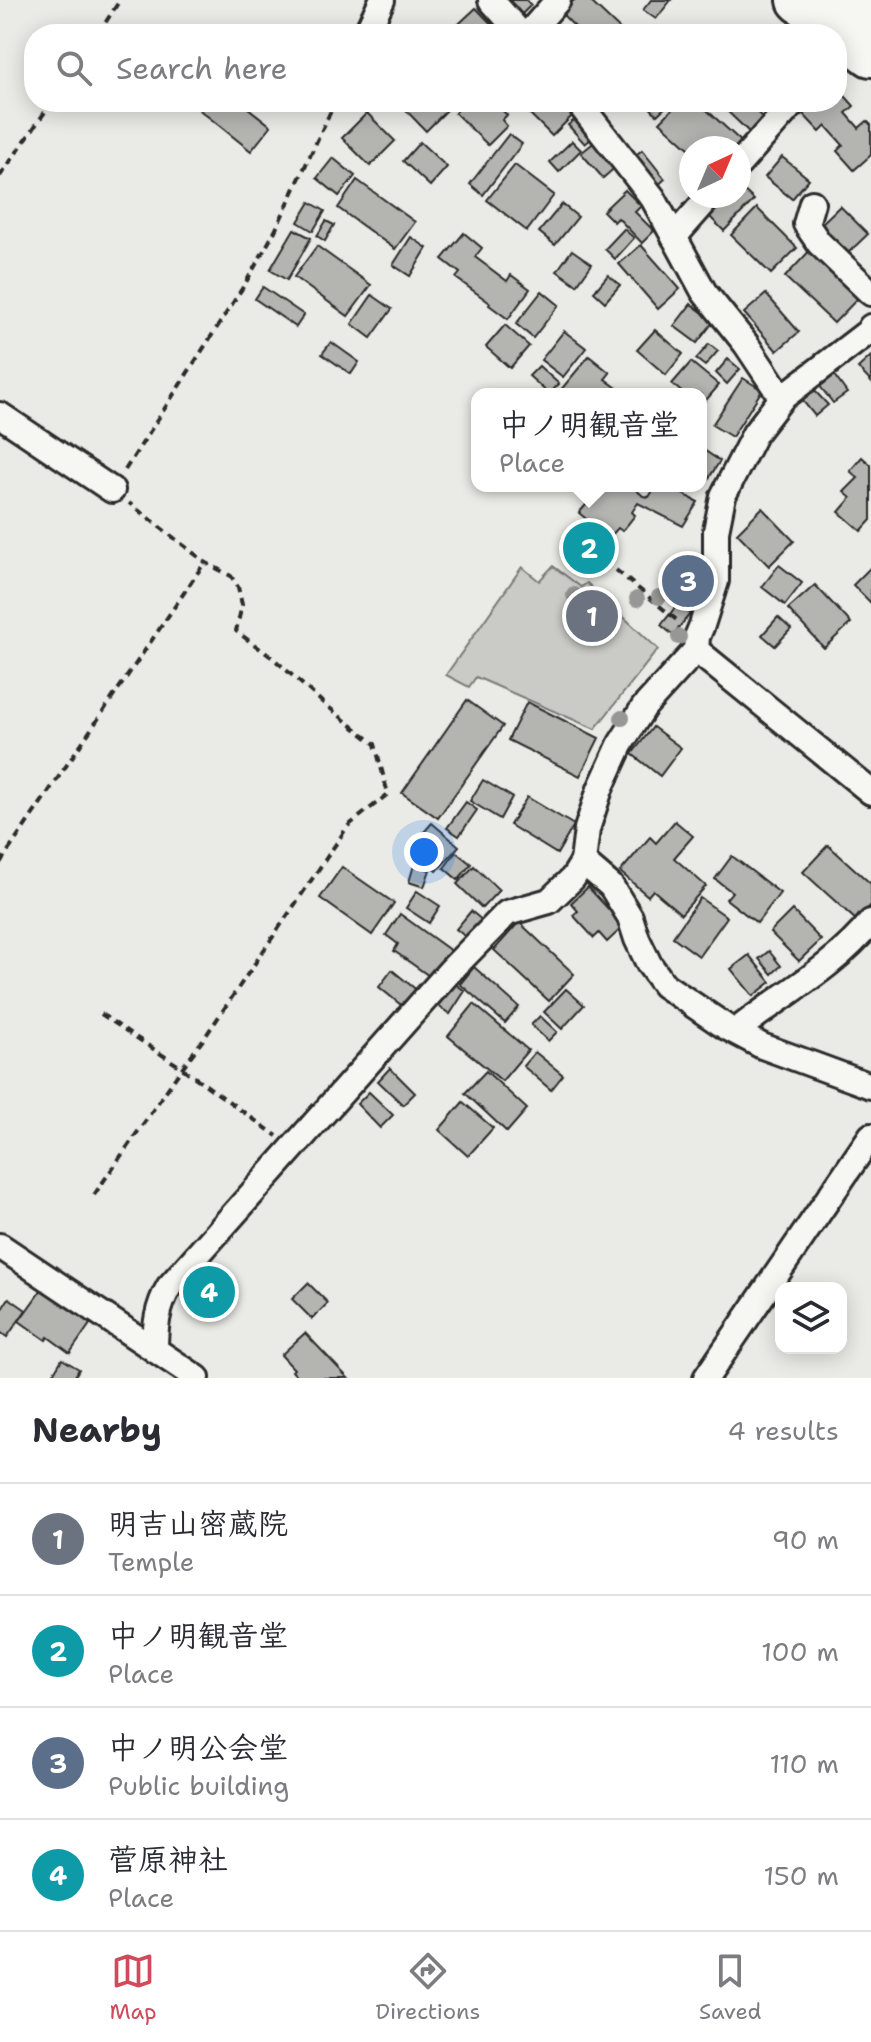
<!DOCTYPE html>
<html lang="en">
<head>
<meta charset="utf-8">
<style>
  :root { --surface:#fff; --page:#f7f7f7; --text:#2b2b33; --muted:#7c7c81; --line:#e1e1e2; --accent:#d1495b }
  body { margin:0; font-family:"Shantell Sans","Klee One",sans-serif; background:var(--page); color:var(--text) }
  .controls { position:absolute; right:24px; bottom:24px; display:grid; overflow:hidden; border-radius:16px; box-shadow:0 4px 20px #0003 }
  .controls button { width:72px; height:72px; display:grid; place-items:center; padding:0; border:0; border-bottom:2px solid var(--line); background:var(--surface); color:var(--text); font:40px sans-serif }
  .compass { position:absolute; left:679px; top:136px; width:72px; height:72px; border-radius:50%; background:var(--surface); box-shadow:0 4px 20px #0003; rotate:44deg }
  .you { position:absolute; left:424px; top:852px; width:28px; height:28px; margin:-20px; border:6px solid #fff; border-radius:50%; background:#1a73e8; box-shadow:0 0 0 12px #1a73e833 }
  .badge { display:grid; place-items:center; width:52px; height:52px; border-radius:50%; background:var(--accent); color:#fff; font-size:26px; font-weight:700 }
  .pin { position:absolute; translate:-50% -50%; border:4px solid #fff; box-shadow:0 2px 8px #0006 }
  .popup { position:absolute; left:471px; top:388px; width:236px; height:104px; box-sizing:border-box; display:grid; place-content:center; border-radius:16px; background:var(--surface); filter:drop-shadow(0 2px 6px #0005); font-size:26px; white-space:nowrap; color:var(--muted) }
  .popup b { font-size:30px; color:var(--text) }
  .popup::after { content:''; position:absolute; left:50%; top:100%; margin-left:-16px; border:16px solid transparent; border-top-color:var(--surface) }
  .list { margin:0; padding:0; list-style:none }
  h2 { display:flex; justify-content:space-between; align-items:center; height:104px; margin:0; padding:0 32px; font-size:34px }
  h2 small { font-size:26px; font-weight:400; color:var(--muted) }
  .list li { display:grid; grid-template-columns:52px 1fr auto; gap:24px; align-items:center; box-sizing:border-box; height:112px; padding:0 32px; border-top:2px solid var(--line) }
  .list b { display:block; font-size:30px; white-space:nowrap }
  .list p { margin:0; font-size:26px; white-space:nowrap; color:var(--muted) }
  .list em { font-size:26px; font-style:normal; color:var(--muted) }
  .icon { flex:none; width:44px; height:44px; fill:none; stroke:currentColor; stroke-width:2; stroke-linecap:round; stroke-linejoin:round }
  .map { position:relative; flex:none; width:871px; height:1378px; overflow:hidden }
  .search { position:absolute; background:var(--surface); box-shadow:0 4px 20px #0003; left:24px; right:24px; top:24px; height:88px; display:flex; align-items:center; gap:20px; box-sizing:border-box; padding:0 28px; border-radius:32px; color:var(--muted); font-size:30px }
  .sheet { height:552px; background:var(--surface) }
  nav { display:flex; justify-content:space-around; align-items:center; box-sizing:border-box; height:112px; border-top:2px solid var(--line); background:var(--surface); font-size:22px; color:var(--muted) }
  nav a { display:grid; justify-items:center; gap:4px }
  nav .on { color:var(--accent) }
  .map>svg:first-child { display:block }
  .green { fill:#cacac7; stroke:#7a7a79; stroke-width:2 }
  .building { fill:#b4b4b1; stroke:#2b2b2b; stroke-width:2 }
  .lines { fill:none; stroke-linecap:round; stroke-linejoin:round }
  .street-casing { stroke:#2b2b2b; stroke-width:30 }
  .highway-casing { stroke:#2b2b2b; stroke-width:50 }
  .path { stroke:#2b2b2b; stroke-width:4; stroke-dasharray:8 6; stroke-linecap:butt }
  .street { stroke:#f6f6f2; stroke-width:24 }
  .highway { stroke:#f6f6f2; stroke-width:44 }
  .tree { fill:#979795 }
</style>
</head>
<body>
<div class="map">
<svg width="871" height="1378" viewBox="0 0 871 1378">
  <rect width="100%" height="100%" fill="#eaeae6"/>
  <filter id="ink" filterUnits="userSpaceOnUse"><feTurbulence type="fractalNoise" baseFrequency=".0125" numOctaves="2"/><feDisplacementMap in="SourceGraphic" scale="16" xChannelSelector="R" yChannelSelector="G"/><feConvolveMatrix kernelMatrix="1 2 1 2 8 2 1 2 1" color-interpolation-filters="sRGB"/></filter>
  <g filter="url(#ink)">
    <polygon class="green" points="553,566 581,587 587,583 658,649 595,729 476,677 469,687 446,675 522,567 539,581"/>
    <g class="building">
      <polygon points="501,0 526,0 531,5 517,19"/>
      <polygon points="574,0 589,0 625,34 574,34 578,30 561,13"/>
      <polygon points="651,0 671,0 656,19 643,10"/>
      <polygon points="476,8 501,34 448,34"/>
      <polygon points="837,87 854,106 846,113 859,128 867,121 871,125 871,155 854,170 837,151 843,145 826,126 820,132 803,114 816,102 837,102"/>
      <polygon points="199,102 251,102 247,107 271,126 251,151 196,107"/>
      <polygon points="398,102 441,102 448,109 426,131"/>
      <polygon points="465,102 494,102 507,115 502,120 507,126 488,145 455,113"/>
      <polygon points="532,102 564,102 575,113 552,136 525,109"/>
      <polygon points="645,102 671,102 657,115"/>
      <polygon points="679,102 698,102 745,145 739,148 691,148 691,150 660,122"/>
      <polygon points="730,102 746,102 763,118 749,132 724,108"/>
      <polygon points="367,113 395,141 370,166 342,138"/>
      <polygon points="578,117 595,136 585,144 568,125"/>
      <polygon points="509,134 522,144 483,195 470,184"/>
      <polygon points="597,140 618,165 603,178 581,153"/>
      <polygon points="572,141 581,150 559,172 550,162"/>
      <polygon points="420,142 447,167 430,186 403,161"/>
      <polygon points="642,150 665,179 654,189 630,160"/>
      <polygon points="782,157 809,179 792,199 765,177"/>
      <polygon points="333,158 355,176 339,196 317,178"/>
      <polygon points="515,165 554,195 527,231 487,200"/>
      <polygon points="357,180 415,222 395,249 338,208"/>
      <polygon points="739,186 754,200 724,231 708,215 727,196 739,196"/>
      <polygon points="625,190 641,206 635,212 654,231 642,243 618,218 614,222 603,211"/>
      <polygon points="310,202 325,211 313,231 298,222"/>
      <polygon points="562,204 578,217 555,245 539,232"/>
      <polygon points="840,206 868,234 847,254 819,226"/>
      <polygon points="757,208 797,248 771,274 731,235"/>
      <polygon points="326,221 334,225 325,241 317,236"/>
      <polygon points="294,229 311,238 287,280 270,270"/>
      <polygon points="624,229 634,238 615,259 605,249"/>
      <polygon points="464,233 482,248 475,257 507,281 511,275 530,289 508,319 489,305 490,303 456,278 460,273 442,259"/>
      <polygon points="411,237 427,248 410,276 393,265"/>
      <polygon points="641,245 680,289 658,309 619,264"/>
      <polygon points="317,246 371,285 348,316 294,277"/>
      <polygon points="814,246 863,293 834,323 785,277"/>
      <polygon points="572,250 592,264 577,285 557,271"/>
      <polygon points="608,275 620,285 605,302 594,292"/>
      <polygon points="263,287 304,315 296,327 255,299"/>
      <polygon points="542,291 559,305 533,338 516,324"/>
      <polygon points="766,294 799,332 777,351 744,313"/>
      <polygon points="372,295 392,309 371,338 352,324"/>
      <polygon points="691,304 714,321 697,343 674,326"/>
      <polygon points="505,325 529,346 510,368 486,347"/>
      <polygon points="655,330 683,354 666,375 637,350"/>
      <polygon points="564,331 586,348 563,377 541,360"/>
      <polygon points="331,342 359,362 351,374 322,354"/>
      <polygon points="709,344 718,351 705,366 696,359"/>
      <polygon points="589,356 610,373 605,379 617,388 612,394 562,394 559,392"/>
      <polygon points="871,356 871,382 858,368"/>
      <polygon points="728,359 740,369 727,384 716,373"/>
      <polygon points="691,362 719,385 701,406 701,394 684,394 672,384"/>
      <polygon points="539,366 559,384 549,394 529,376"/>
      <polygon points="834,375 847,393 833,403 819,385"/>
      <polygon points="743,378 762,390 732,437 712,425"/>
      <polygon points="814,390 828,405 815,416 802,400"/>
      <polygon points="701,448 720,461 705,484 701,481"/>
      <polygon points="862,457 871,465 871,520 861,531 839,512 851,498 844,492 858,478 850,471"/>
      <polygon points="602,486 632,486 643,496 649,497 656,486 668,486 698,502 683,526 638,503 632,512 635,515 628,524 622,531 618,528 609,538 579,513"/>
      <polygon points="762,508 794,541 769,566 737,533"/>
      <polygon points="588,524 613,545 607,552 612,555 601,569 597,565 591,572 565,552"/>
      <polygon points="685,564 707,582 691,600 670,580"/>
      <polygon points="779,565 802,583 785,605 762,587"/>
      <polygon points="871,567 871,603 853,585"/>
      <polygon points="815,585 851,623 824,648 788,609"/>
      <polygon points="678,604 690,614 673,635 661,625"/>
      <polygon points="778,617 791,629 775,646 762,635"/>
      <polygon points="467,700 503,726 438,818 402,793"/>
      <polygon points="527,702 599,738 580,776 508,740"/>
      <polygon points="653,727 681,748 660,776 632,754"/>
      <polygon points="483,780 512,797 500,819 470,801"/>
      <polygon points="527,797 574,825 557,854 510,825"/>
      <polygon points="466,802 477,810 459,836 447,828"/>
      <polygon points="675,821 693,836 674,858 706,886 681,914 653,890 648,896 620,872 650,837 656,843"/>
      <polygon points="432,823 459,846 437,871 418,855 424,848 416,841"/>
      <polygon points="828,845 871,884 871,905 857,921 803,872"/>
      <polygon points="456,852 471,864 458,880 444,868"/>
      <polygon points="732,856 780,893 757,923 726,899 732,892 715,879"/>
      <polygon points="414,865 430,870 424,887 409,882"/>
      <polygon points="474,866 499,890 482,908 457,884"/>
      <polygon points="342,867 394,903 372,935 320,898"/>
      <polygon points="588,887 624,926 607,942 599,933 594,938 573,915 578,911 571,903"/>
      <polygon points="417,891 440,906 429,923 406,908"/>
      <polygon points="700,898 727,917 699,956 673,937"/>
      <polygon points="792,910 821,940 799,961 770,932"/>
      <polygon points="471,911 483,921 467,938 456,929"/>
      <polygon points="400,914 451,951 432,978 394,951 398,944 386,935"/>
      <polygon points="519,922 574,974 549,1001 494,950"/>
      <polygon points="769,951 781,966 772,974 759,959"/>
      <polygon points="749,955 771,982 753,996 731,969"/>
      <polygon points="474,967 519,1007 505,1023 460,984"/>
      <polygon points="392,970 419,992 406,1009 379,987"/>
      <polygon points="454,983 465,991 450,1014 438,1006"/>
      <polygon points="566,989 584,1005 562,1029 544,1012"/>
      <polygon points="474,1004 528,1050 502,1081 448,1036"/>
      <polygon points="540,1016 557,1032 548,1041 531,1025"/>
      <polygon points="535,1052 563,1075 551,1090 523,1066"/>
      <polygon points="390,1068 415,1093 403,1105 378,1081"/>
      <polygon points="486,1071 527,1109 507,1132 465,1093"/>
      <polygon points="369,1092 393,1115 380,1128 357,1104"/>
      <polygon points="463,1102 493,1128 468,1156 439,1130"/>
      <polygon points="222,1269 233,1278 223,1291 231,1298 217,1314 212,1310 208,1315 195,1304 198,1300 192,1294 206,1276 212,1281"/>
      <polygon points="308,1283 328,1303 312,1319 292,1299"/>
      <polygon points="42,1289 90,1324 70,1353 48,1337 46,1340 19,1321"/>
      <polygon points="9,1298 26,1310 7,1337 0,1332 0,1312"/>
      <polygon points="305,1333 348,1378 298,1378 292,1371 294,1369 281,1355"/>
      <polygon points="62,1359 79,1369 74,1378 55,1378 52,1376"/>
    </g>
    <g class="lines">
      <g class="street-casing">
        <g id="street">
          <polyline points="491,0 521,34"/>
          <polyline points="366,34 382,0"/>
          <polyline points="528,34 558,0"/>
          <polyline points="578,102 653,198 704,292 746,344 782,398"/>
          <polyline points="739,164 794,102"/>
          <polyline points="812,203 806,224 819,243 871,293"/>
          <polyline points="674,237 710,196"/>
          <polyline points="871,327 868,332 782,398 755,433 723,496 716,531 716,581 702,625 697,637 696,650 644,707 621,743 600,789 587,829 583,862 611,886 630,917 637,939 649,964 664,985 726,1027 762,1046 871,1086"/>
          <polyline points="0,415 112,490"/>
          <polyline points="696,650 871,792"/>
          <path d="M736,1031C781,995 834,968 871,922"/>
          <polyline points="0,1246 197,1378"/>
          <path d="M155,1350C155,1327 157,1307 169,1287L450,971L507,913L549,901L573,878L583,862"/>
          <polyline points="706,1378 871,1136"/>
        </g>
      </g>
      <g class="highway-casing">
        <g id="highway">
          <polyline points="800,0 871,54"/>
          <polyline points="855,0 871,13"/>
        </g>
      </g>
      <g class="path">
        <polyline points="98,34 120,0"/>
        <polyline points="0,176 52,102"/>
        <polyline points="125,470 245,284 275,231 335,102"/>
        <polyline points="616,570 679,622"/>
        <polyline points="0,863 205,562"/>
        <polyline points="101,1014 182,1068 277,1136"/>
        <polyline points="94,1195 182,1068 205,1037 348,826 388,794 375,744 322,702 274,659 236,631 242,605 238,587 231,576 205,562 129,503"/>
      </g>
      <use href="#street" class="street"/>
      <use href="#highway" class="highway"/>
    </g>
    <g class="tree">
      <circle cx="574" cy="595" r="8"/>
      <circle cx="659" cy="597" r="8"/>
      <circle cx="637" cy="599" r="8"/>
      <circle cx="679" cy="637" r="8"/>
      <circle cx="622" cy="718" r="8"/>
    </g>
  </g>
</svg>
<div class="controls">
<button><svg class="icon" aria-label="layers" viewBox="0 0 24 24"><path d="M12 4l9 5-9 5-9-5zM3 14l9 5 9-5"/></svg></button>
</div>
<svg class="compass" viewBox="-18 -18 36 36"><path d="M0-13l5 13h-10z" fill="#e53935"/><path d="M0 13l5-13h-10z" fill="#7c7c81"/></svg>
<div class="you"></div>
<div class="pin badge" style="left:592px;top:616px;background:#6b7280">1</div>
<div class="pin badge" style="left:589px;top:548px;background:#0f9aa8">2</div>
<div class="popup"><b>中ノ明観音堂</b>Place</div>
<div class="pin badge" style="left:688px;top:581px;background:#5c6f8a">3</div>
<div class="pin badge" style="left:209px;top:1292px;background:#0f9aa8">4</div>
<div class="search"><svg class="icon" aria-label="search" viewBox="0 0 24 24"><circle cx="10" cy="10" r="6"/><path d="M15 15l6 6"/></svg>Search here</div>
</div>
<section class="sheet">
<h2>Nearby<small>4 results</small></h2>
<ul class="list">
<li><span class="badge" style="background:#6b7280">1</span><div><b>明吉山密蔵院</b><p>Temple</p></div><em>90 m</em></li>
<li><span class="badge" style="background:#0f9aa8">2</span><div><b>中ノ明観音堂</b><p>Place</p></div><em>100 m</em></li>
<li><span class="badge" style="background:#5c6f8a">3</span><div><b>中ノ明公会堂</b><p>Public building</p></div><em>110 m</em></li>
<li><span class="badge" style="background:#0f9aa8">4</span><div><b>菅原神社</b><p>Place</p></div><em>150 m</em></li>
</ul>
</section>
<nav>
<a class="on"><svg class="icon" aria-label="map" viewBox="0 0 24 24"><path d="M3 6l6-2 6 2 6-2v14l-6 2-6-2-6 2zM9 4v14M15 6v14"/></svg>Map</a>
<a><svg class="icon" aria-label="directions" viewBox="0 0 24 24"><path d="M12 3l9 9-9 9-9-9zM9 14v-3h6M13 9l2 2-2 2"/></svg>Directions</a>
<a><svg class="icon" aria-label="saved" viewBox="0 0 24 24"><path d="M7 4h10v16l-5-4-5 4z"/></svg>Saved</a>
</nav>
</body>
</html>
